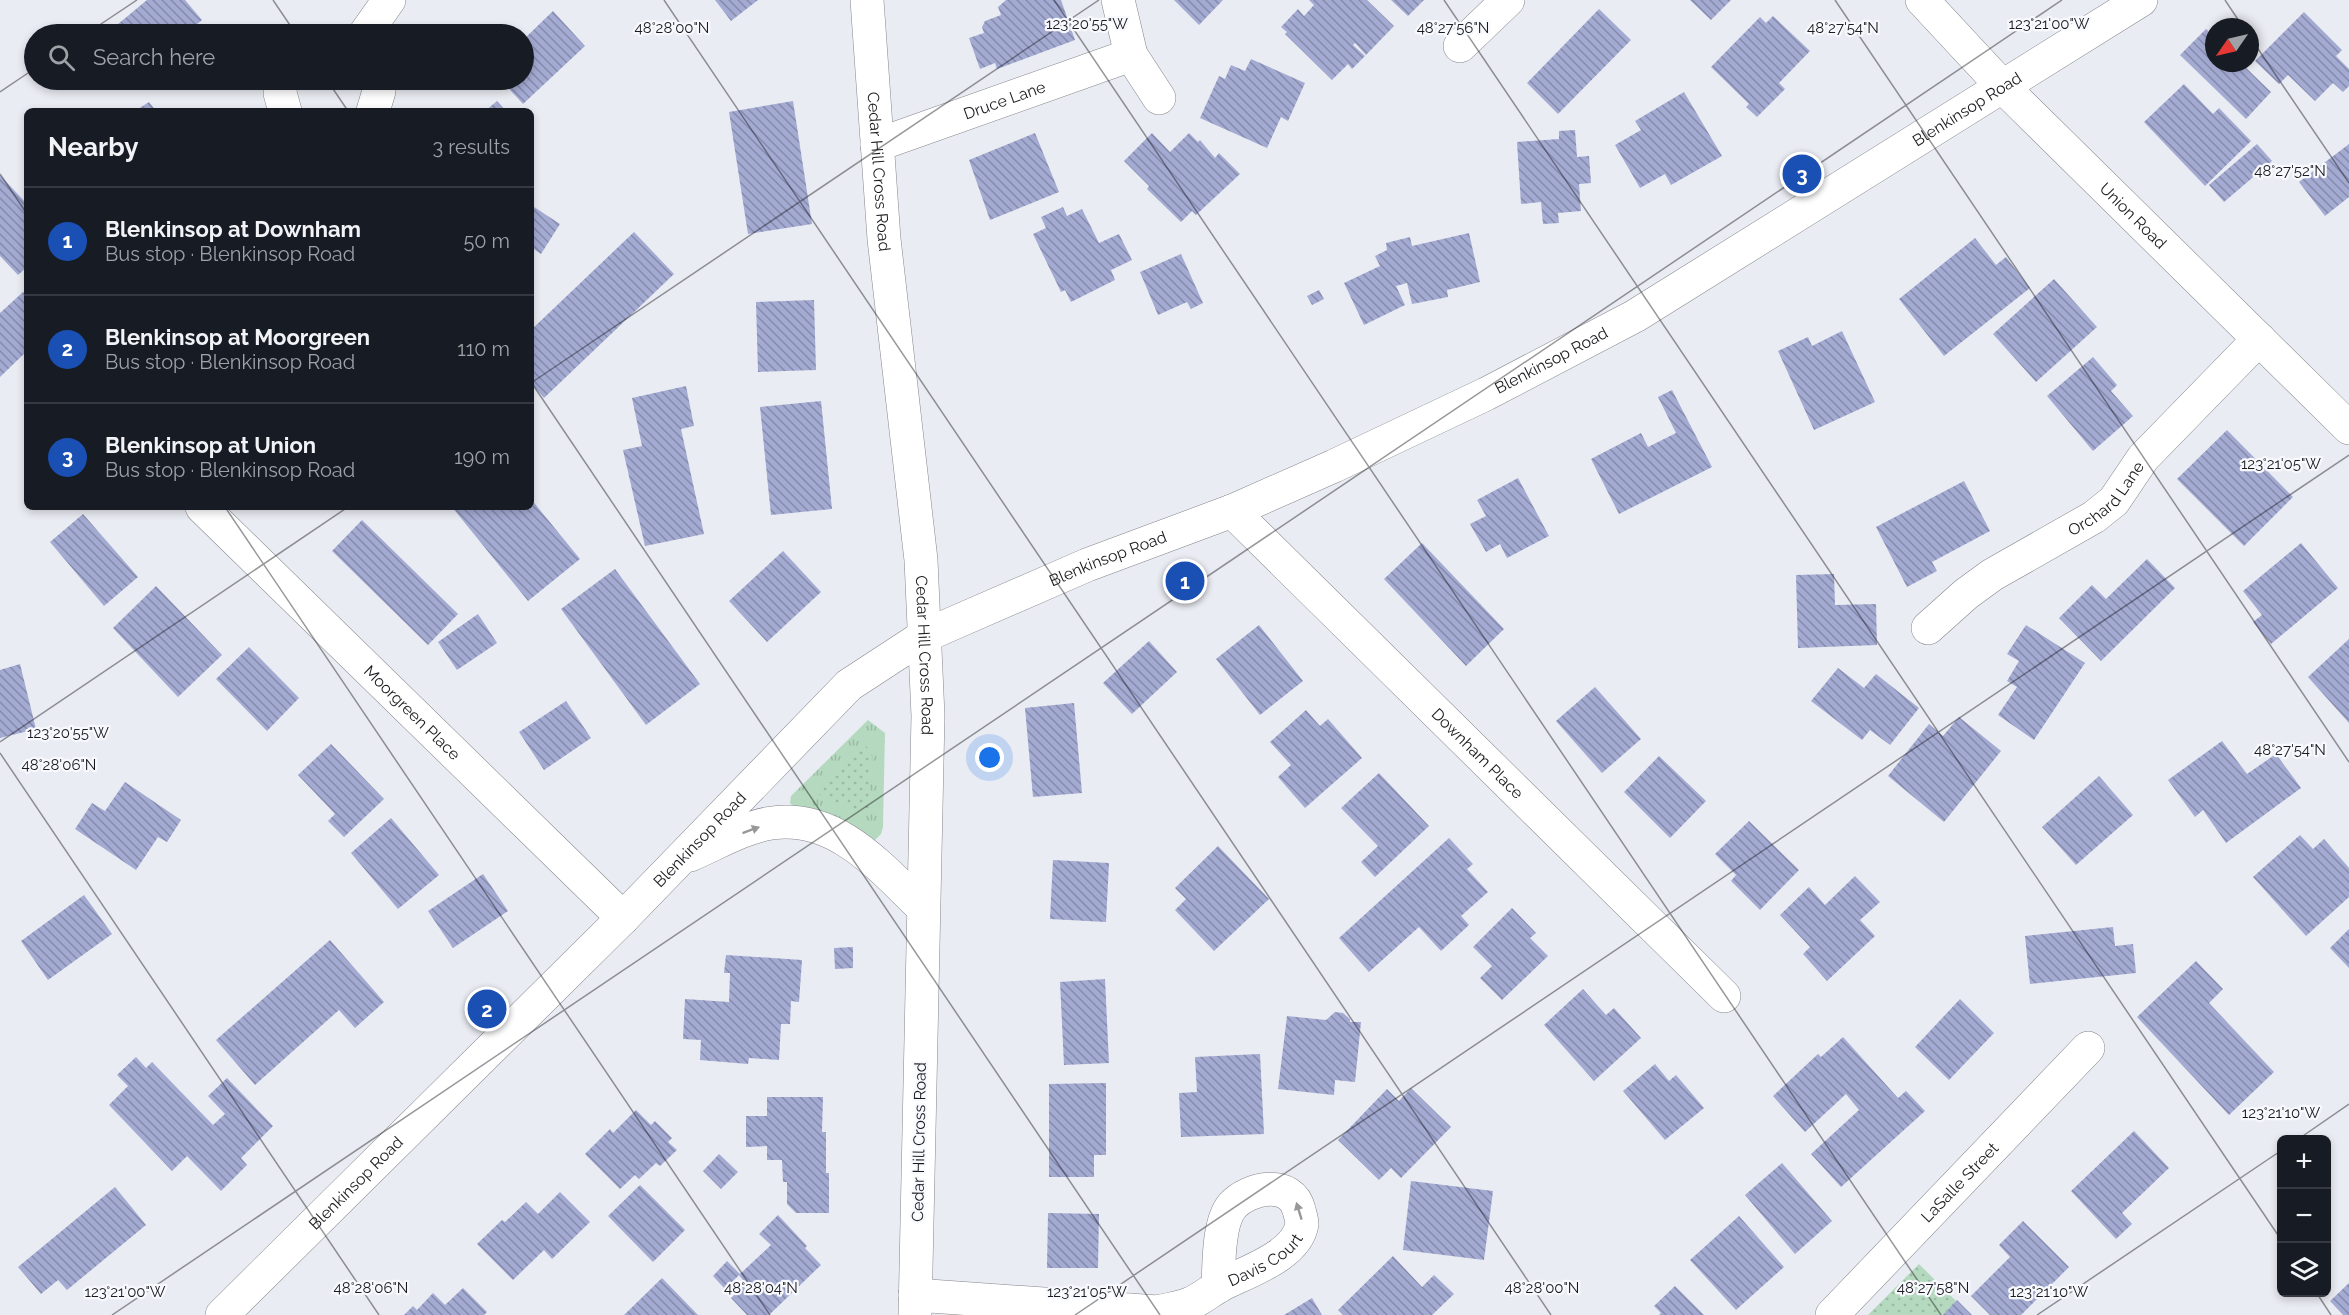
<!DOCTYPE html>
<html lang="en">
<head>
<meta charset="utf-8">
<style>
  :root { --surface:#171b24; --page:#242831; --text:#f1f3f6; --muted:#9ea1a6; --line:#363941; --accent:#2563eb }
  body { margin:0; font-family:Raleway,sans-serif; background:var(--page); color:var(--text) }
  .controls { position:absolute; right:18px; bottom:18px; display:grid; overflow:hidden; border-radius:9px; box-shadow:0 3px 9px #0003 }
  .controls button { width:54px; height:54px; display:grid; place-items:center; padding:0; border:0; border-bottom:2px solid var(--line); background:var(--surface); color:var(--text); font:30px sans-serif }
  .compass { position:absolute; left:2205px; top:18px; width:54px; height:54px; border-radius:50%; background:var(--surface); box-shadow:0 3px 9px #0003; rotate:236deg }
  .you { position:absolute; left:990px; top:758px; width:21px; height:21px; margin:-15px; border:4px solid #fff; border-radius:50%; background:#1a73e8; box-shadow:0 0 0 9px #1a73e833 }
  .badge { display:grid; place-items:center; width:39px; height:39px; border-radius:50%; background:var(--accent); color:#fff; font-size:20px; font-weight:700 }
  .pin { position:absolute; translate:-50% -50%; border:3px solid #fff; box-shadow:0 2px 6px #0006 }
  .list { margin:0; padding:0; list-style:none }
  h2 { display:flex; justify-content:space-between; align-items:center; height:78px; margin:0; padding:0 24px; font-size:26px }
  h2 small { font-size:20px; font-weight:400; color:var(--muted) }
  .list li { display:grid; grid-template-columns:39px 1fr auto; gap:18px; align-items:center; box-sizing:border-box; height:108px; padding:0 24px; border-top:2px solid var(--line) }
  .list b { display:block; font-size:22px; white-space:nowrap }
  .list p { margin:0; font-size:20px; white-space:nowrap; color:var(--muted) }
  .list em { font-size:20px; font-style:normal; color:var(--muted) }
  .icon { flex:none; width:33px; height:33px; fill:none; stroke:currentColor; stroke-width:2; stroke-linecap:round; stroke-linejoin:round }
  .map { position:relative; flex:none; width:2349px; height:1315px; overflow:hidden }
  .search { position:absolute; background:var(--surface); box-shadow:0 3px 9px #0003; left:24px; top:24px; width:510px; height:66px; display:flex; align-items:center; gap:15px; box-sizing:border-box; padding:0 21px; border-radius:33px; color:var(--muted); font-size:22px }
  .panel { position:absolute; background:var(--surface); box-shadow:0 3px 9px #0003; left:24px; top:108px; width:510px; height:402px; border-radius:9px }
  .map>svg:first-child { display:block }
  .grass { fill:url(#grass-tufts) }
  .park { fill:url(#park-dots) }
  .building { fill:url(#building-back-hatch) }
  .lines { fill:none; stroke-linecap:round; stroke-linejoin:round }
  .minor-casing { stroke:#85868d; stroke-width:34 }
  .major-casing { stroke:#85868d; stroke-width:34 }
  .minor { stroke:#fff; stroke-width:33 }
  .major { stroke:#fff; stroke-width:33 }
  .oneway { fill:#98989a }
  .ticks { fill:none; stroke:#1a1b1e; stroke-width:1.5; stroke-opacity:0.45 }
  .labels { text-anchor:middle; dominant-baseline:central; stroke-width:4.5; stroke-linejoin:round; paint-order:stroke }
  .street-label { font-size:16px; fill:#1a1b1e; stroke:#f8f9fe }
  .ticks-label { font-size:15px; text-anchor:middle; fill:#1a1b1e; stroke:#f8f9fe; stroke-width:4.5; stroke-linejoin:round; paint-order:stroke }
</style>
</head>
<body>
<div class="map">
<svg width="2349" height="1315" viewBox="0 0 2349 1315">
  <defs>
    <pattern id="grass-tufts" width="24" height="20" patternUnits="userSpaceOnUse" patternTransform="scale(1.5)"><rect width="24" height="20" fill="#b4d9be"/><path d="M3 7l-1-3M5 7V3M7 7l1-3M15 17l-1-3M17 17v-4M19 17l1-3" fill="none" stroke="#9abaa3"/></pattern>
    <pattern id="park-dots" width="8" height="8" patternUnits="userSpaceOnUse" patternTransform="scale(1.5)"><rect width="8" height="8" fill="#b4d9be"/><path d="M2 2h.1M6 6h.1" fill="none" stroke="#9abaa3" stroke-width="1.8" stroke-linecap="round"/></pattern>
    <pattern id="building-back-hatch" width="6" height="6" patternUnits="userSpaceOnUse" patternTransform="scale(1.5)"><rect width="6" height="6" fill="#a4abd3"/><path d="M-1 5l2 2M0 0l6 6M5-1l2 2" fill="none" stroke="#858aab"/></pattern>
  </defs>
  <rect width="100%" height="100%" fill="#eaecf3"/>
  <path class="grass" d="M868,720L885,733L883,827L881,834L875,840C857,826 838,816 816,811C806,809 796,811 790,803L791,796Z"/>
  <g class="park">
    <polygon points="865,744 872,756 869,808 866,811 860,811 822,797 819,794 822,785"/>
    <polygon points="1919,1264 1970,1315 1868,1315"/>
  </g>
  <g class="building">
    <polygon points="147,0 185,0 202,20 185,34 106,34"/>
    <polygon points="715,0 758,0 731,21"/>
    <polygon points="1006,0 1061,0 1075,40 997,69 995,63 980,69 969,38 984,33 982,27 985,21 1001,15 998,7"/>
    <polygon points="1174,0 1223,0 1199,25"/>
    <polygon points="1309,0 1367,0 1394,26 1366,55 1355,43 1353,45 1365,56 1352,69 1348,64 1332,80 1285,34 1287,32 1281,27 1298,9 1304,16 1314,5"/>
    <polygon points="1391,0 1424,0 1408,16"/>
    <polygon points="1690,0 1731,0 1711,20"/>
    <polygon points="1599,9 1631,40 1558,114 1527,83"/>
    <polygon points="553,11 585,46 523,104 501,80 524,80 524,39"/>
    <polygon points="2304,12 2342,50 2336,56 2349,69 2349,86 2343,92 2333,83 2315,101 2288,75 2279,84 2255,61"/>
    <polygon points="1773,16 1810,51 1779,83 1785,89 1757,117 1746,107 1749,104 1711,67 1760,17 1766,23"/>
    <polygon points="2206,29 2214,37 2214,63 2241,63 2271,92 2246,119 2180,55"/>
    <polygon points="1251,59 1305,83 1288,121 1281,117 1267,148 1200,118 1219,76 1225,79 1231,65 1245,71"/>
    <polygon points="2184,84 2213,114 2219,108 2251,141 2205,186 2144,122"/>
    <polygon points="1684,92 1722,156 1671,185 1665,174 1640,188 1615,145 1641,130 1635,121"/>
    <polygon points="497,101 506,111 485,111"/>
    <polygon points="793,101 812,224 748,234 729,112"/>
    <polygon points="149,102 156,111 135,111"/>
    <polygon points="1575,130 1577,157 1589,156 1591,183 1579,184 1581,211 1558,213 1559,223 1543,224 1541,202 1521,204 1517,142 1559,139 1559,131"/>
    <polygon points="1035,133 1059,192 990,220 969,160"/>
    <polygon points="1152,133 1170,152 1189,133 1198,142 1200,140 1215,158 1219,153 1240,174 1196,215 1192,211 1181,222 1147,189 1149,186 1124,161"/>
    <polygon points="2257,144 2272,161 2224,202 2209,185"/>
    <polygon points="2349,144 2349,197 2325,216 2299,182"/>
    <polygon points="0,175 27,204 27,267 18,275 0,256"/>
    <polygon points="531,205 560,224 541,254 531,247"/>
    <polygon points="1063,207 1067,216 1082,209 1099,243 1119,234 1132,260 1111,270 1115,280 1071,302 1065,290 1061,292 1033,234 1046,228 1041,217"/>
    <polygon points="634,232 674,274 544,398 531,383 531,330"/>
    <polygon points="1469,233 1480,282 1447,290 1448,297 1412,304 1407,283 1396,286 1405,305 1364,325 1344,283 1380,266 1375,256 1387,250 1386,243 1410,237 1412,246"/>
    <polygon points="1975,238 1996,265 2006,257 2030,288 1944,356 1899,299"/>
    <polygon points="1181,254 1203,303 1191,309 1187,302 1158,315 1140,272"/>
    <polygon points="2054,279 2097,327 2036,382 1993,334"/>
    <polygon points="1319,290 1324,299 1312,305 1307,296"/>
    <polygon points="23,292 27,296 27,351 0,377 0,313"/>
    <polygon points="814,300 816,370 758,372 756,302"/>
    <polygon points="1842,331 1875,402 1814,430 1778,351 1808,337 1812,346"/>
    <polygon points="2093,357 2117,385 2111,391 2133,416 2093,451 2047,396"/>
    <polygon points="686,386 694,426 681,429 704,534 645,546 623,450 642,446 632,398"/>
    <polygon points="1672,390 1712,467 1619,514 1591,459 1641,433 1648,447 1676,433 1658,397"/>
    <polygon points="821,401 832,509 771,515 760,407"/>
    <polygon points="2227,430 2293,497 2244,546 2177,479"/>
    <polygon points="1518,478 1549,536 1507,558 1500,544 1486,552 1470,524 1486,516 1477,500"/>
    <polygon points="1964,481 1990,531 1932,562 1937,571 1907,587 1876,527"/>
    <polygon points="531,499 580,559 528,601 452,507 531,507"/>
    <polygon points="83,514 138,577 104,606 50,542"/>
    <polygon points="362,520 458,614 428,645 332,551"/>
    <polygon points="1422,543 1504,629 1466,666 1384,579"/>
    <polygon points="2301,543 2338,588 2271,644 2253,622 2262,615 2243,591"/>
    <polygon points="783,551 821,592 767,642 729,601"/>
    <polygon points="2147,559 2175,588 2101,661 2059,618 2092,585 2106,599"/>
    <polygon points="615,569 700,684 646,725 561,609"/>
    <polygon points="1834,574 1835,605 1876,604 1877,645 1798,648 1796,575"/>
    <polygon points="156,586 222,655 178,697 113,628"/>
    <polygon points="478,614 497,643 457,670 438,642"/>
    <polygon points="1259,625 1303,681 1260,715 1216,659"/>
    <polygon points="2026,625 2085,663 2034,740 1998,715 2017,687 2007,681 2019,661 2007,654"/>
    <polygon points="2349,639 2349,723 2308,677"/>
    <polygon points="1149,641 1177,672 1132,714 1103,683"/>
    <polygon points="249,647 299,698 267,731 216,679"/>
    <polygon points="20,664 36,729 0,738 0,670"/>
    <polygon points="1838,668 1864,688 1876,674 1919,708 1890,745 1870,730 1862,740 1811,701"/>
    <polygon points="1595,687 1641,739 1602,773 1556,721"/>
    <polygon points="566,701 591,738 544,770 519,732"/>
    <polygon points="1074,703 1082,793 1033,797 1025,708"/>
    <polygon points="1306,710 1320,726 1328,719 1362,758 1305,808 1278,777 1291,765 1270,742"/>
    <polygon points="1959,717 2001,751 1944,822 1888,776 1929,724 1943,736"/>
    <polygon points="2222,741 2247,774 2276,754 2301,788 2226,843 2203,810 2195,817 2168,780"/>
    <polygon points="331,744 384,799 344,837 328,821 335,814 298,775"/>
    <polygon points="1659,756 1706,801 1670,838 1624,792"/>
    <polygon points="1379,773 1429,826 1375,877 1361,862 1378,846 1341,808"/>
    <polygon points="2099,776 2133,815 2076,865 2042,827"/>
    <polygon points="125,782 181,820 167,842 158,837 136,870 75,829 92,803 105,811"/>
    <polygon points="391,818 439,875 398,909 351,853"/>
    <polygon points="1749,821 1799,870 1760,910 1731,881 1736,875 1715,854"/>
    <polygon points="2300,835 2313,849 2324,839 2349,868 2349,897 2306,936 2253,877"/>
    <polygon points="1449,838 1473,864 1467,869 1488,892 1461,916 1469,925 1441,951 1419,927 1369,972 1339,938"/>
    <polygon points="1218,846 1269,899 1214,951 1175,910 1186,899 1175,888"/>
    <polygon points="1053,860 1109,863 1106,922 1050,919"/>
    <polygon points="483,874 508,911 453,948 428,911"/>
    <polygon points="1855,876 1880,902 1860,920 1875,936 1827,981 1803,954 1810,947 1780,915 1809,887 1825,905"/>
    <polygon points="84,895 112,934 48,980 21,941"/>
    <polygon points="1512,908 1536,933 1530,938 1548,956 1502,1000 1480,978 1492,966 1473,947"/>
    <polygon points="2113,927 2115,946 2133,944 2136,973 2030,984 2025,936"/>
    <polygon points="2349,929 2349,968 2330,948"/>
    <polygon points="330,940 384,1002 355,1028 339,1010 255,1085 216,1040"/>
    <polygon points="853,947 853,968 835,969 834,948"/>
    <polygon points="726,955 802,960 799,1002 791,1001 790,1024 781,1024 779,1060 749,1058 748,1064 700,1060 701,1040 683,1039 685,999 729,1002 730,973 724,973"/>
    <polygon points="2196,961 2223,989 2209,1003 2274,1072 2229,1115 2137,1017"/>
    <polygon points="1105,979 1109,1063 1064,1065 1060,982"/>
    <polygon points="1583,989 1606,1015 1614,1008 1641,1038 1594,1081 1544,1025"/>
    <polygon points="1960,999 1994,1033 1949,1080 1915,1047"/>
    <polygon points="1335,1012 1343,1013 1350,1019 1350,1022 1361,1022 1355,1082 1335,1080 1334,1095 1278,1089 1287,1016 1326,1020"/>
    <polygon points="1843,1037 1898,1098 1906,1091 1925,1111 1841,1187 1811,1154 1859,1110 1846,1094 1805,1132 1773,1096 1818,1054 1821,1057"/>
    <polygon points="1260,1054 1264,1134 1181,1137 1179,1093 1197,1092 1195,1057"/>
    <polygon points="136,1057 146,1068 152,1062 213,1125 225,1114 208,1096 227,1078 273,1126 241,1158 247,1165 221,1191 187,1156 172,1171 109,1105 128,1086 117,1075"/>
    <polygon points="1655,1064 1669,1081 1676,1075 1704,1108 1665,1140 1623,1091"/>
    <polygon points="1106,1083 1106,1155 1094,1155 1094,1177 1049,1177 1049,1084"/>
    <polygon points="1411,1088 1451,1127 1401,1178 1391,1168 1379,1180 1338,1140 1387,1089 1399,1101"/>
    <polygon points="767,1097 823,1097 822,1132 826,1132 826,1173 829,1173 829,1213 796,1213 787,1204 787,1182 783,1182 782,1160 767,1160 767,1146 746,1147 746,1116 767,1116"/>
    <polygon points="636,1110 651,1125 655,1121 672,1138 668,1142 677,1150 660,1166 656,1163 639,1179 635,1175 620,1189 585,1154 610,1129 613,1133"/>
    <polygon points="2134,1131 2169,1168 2122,1213 2132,1224 2116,1239 2071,1191"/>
    <polygon points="719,1154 738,1172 721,1189 703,1171"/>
    <polygon points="1782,1163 1832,1221 1795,1254 1745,1195"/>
    <polygon points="1411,1181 1493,1191 1484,1260 1403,1250"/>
    <polygon points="640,1185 685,1230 653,1262 608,1216"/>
    <polygon points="115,1187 146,1225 67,1290 58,1280 41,1294 18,1267"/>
    <polygon points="560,1192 590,1222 552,1259 544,1250 513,1280 477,1244 502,1220 505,1222 526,1202 538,1214"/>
    <polygon points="1048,1213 1099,1214 1098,1268 1047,1268"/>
    <polygon points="778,1215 807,1246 805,1248 821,1265 769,1315 747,1315 731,1298 746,1284 739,1275 725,1289 713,1276 727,1261 740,1274 771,1245 759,1234"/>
    <polygon points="1739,1216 1784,1267 1736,1310 1690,1260"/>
    <polygon points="2023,1221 2069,1267 2021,1315 1990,1315 1971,1296 2010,1257 1999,1245"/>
    <polygon points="1393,1256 1422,1287 1434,1275 1454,1294 1432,1315 1343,1315 1338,1310"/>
    <polygon points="662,1278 698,1315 624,1315"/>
    <polygon points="2349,1283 2349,1315 2343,1315 2330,1301"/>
    <polygon points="1675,1286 1704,1315 1659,1315 1661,1313 1654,1306"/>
    <polygon points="463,1288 487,1312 484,1315 404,1315 413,1306 417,1310 433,1293 445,1305"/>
    <polygon points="1312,1298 1322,1315 1284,1315"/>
    <polygon points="1957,1300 1972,1315 1943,1315"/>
  </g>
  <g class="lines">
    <g class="minor-casing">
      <g id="minor">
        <polyline points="1118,0 1131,55 1159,98"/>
        <path id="s1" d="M1922,0L2003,87L2349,428"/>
        <polyline points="365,34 389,0"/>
        <polyline points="1460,46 1508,0"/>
        <polyline points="281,80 280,93 285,111"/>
        <polyline points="373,111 379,91 377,80"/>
        <path id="s2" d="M877,145L1131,55"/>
        <path id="s3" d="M202,507L623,918"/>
        <path id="s4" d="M1232,511L1724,996"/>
        <path id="s5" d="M1928,628L1966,594L1992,575L2094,517L2114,501L2143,458L2259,339"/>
        <path d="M690,855C716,844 744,827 772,823C837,814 881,868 923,908"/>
        <path id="s6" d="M915,1295L1158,1312C1168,1309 1180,1308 1189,1304C1200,1300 1210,1291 1221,1285C1246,1272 1297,1256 1302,1224C1302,1220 1300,1214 1299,1210C1292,1179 1249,1187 1232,1206C1218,1223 1219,1265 1218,1287"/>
        <path id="s7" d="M222,1315L623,918L849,685L924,636L1087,565L1232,511L1334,466L1486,394L1635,316L2141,0"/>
        <path id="s8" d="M1832,1315L2088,1048"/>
      </g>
    </g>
    <g class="major-casing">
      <g id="major">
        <path id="s9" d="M867,0L884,239L921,560L928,716L915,1315"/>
      </g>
    </g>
    <use href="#minor" class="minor"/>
    <use href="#major" class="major"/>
  </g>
  <defs><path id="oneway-solid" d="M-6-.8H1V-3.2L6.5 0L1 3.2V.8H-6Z" transform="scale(1.5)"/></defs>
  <g class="oneway">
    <use href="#oneway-solid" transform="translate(751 830) rotate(-20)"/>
    <use href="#oneway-solid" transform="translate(1299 1211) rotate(-107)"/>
  </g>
  <path class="ticks" d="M273,0L296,34M664,0L1551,1315M1054,0L1941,1315M1444,0L2282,1241M1835,0L2349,762M2225,0L2243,27M86,34L137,0M2250,37L2349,183M327,80L348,111M0,92L34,69M0,174L27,214M531,382L1160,1315M531,383L1099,0M225,507L770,1315M0,742L348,507M0,753L379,1315M2297,1140L2349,1104M2316,1292L2331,1315M112,1315L2062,0M1075,1315L2349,455M2037,1315L2282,1150"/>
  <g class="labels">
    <g class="street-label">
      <text stroke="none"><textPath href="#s2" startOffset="135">Druce Lane</textPath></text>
      <text stroke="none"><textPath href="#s7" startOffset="2150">Blenkinsop Road</textPath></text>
      <text stroke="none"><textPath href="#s9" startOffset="172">Cedar Hill Cross Road</textPath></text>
      <text stroke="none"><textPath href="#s1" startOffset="302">Union Road</textPath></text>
      <text stroke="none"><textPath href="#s7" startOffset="1664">Blenkinsop Road</textPath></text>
      <text stroke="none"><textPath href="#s5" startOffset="222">Orchard Lane</textPath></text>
      <text stroke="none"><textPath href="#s7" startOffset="1178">Blenkinsop Road</textPath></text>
      <text stroke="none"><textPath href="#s9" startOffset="658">Cedar Hill Cross Road</textPath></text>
      <text stroke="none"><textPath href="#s3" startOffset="294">Moorgreen Place</textPath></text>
      <text stroke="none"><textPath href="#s4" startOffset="345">Downham Place</textPath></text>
      <text stroke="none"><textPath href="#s7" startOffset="674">Blenkinsop Road</textPath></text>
      <text transform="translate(919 1142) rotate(-89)">Cedar Hill Cross Road</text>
      <text stroke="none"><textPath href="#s8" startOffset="184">LaSalle Street</textPath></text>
      <text stroke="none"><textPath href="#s7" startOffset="188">Blenkinsop Road</textPath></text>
      <text stroke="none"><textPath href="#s6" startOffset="364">Davis Court</textPath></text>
    </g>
  </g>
  <g class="ticks-label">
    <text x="1087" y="29">123°20'55"W</text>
    <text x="2049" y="29">123°21'00"W</text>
    <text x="672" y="33">48°28'00"N</text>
    <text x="1453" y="33">48°27'56"N</text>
    <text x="1843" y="33">48°27'54"N</text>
    <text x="2290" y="176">48°27'52"N</text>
    <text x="2281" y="469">123°21'05"W</text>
    <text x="68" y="738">123°20'55"W</text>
    <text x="2290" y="755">48°27'54"N</text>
    <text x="59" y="770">48°28'06"N</text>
    <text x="2281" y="1118">123°21'10"W</text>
    <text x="371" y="1293">48°28'06"N</text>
    <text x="761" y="1293">48°28'04"N</text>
    <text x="1542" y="1293">48°28'00"N</text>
    <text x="1933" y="1293">48°27'58"N</text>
    <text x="125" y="1297">123°21'00"W</text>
    <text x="1087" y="1297">123°21'05"W</text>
    <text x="2049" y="1297">123°21'10"W</text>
  </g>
</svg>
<div class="controls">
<button>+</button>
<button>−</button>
<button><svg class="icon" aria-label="layers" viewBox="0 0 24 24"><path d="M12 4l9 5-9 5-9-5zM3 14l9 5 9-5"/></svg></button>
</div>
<svg class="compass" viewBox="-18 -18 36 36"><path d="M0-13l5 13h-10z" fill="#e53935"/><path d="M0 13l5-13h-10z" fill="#9ea1a6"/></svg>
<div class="you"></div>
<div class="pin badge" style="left:1185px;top:581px;background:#1a4fb4">1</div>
<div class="pin badge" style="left:487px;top:1009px;background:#1a4fb4">2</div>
<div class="pin badge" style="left:1802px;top:174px;background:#1a4fb4">3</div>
<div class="search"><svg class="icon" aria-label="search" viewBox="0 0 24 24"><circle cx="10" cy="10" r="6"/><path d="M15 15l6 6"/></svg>Search here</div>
<section class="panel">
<h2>Nearby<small>3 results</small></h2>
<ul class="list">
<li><span class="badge" style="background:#1a4fb4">1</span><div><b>Blenkinsop at Downham</b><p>Bus stop · Blenkinsop Road</p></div><em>50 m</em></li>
<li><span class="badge" style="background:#1a4fb4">2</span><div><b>Blenkinsop at Moorgreen</b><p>Bus stop · Blenkinsop Road</p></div><em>110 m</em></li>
<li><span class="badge" style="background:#1a4fb4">3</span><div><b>Blenkinsop at Union</b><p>Bus stop · Blenkinsop Road</p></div><em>190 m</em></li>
</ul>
</section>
</div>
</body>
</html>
